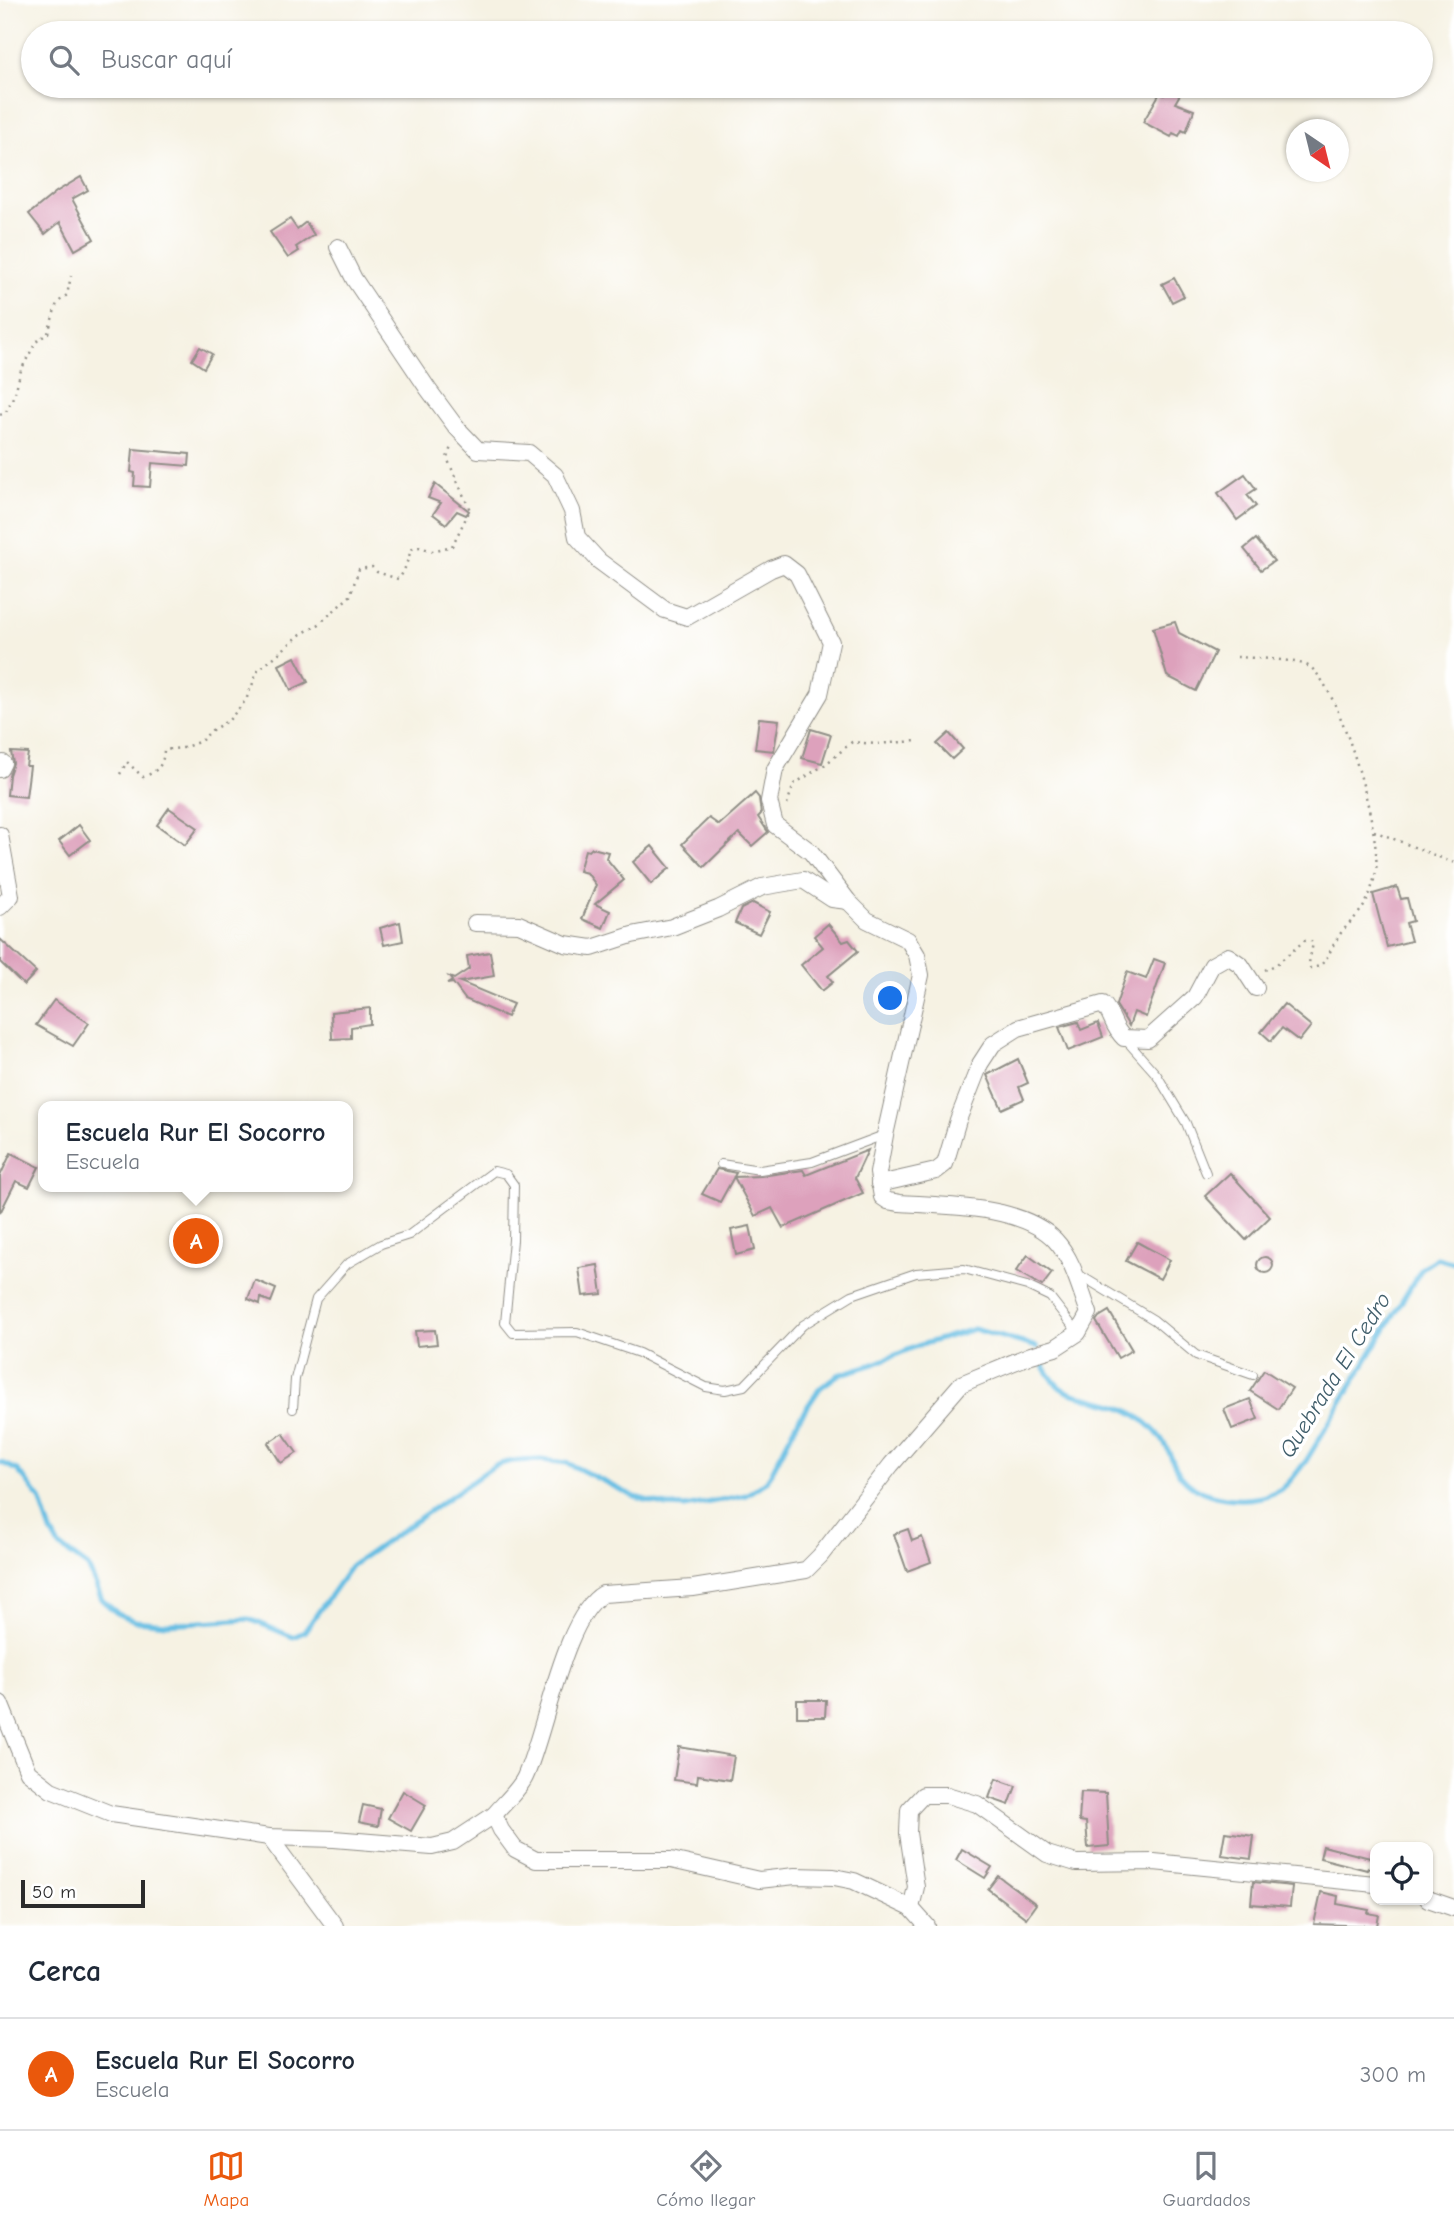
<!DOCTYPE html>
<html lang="es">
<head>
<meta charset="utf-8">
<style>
  :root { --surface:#fff; --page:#f6f6f7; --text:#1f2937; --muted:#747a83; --line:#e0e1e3; --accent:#ea580c }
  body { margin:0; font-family:"Comic Neue",sans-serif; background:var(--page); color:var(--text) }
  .controls { position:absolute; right:21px; bottom:21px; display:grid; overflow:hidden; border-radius:14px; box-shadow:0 2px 5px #0004 }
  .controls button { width:63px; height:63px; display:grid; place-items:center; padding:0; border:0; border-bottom:2px solid var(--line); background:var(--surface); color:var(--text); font:35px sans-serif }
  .compass { position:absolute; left:1286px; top:119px; width:63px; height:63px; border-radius:50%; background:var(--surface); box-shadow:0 2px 5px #0004; rotate:145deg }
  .scale { position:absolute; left:21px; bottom:18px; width:124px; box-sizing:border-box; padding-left:7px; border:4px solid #2b2b2b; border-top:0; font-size:19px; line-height:24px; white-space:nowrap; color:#2b2b2b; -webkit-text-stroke:5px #fff; paint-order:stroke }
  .you { position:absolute; left:891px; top:999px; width:24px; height:24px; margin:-18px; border:5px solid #fff; border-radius:50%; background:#1a73e8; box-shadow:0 0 0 10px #1a73e833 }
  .badge { display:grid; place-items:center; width:46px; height:46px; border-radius:50%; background:var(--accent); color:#fff; font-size:23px; font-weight:700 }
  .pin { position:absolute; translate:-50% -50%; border:4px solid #fff; box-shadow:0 2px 7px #0006 }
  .popup { position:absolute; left:38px; top:1101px; width:315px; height:91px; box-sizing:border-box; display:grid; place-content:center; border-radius:14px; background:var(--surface); filter:drop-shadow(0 2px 5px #0005); font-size:23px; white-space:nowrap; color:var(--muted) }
  .popup b { font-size:26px; color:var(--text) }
  .popup::after { content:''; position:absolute; left:50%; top:100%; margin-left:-14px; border:14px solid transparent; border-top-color:var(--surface) }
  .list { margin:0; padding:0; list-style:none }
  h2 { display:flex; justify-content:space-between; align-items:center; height:91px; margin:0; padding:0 28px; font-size:30px }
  h2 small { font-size:23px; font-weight:400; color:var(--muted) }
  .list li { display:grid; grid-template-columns:46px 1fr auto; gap:21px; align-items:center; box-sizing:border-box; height:112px; padding:0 28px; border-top:2px solid var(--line) }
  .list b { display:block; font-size:26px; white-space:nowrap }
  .list p { margin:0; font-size:23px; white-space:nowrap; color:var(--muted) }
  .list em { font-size:23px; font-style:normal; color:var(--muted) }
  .icon { flex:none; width:38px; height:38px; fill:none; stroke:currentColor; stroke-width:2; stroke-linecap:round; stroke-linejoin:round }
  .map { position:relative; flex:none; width:1454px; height:1926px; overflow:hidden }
  .search { position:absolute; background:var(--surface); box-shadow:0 2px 5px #0004; left:21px; right:21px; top:21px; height:77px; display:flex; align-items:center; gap:18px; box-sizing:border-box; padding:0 24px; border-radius:38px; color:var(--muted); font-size:26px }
  .sheet { height:203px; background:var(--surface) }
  nav { display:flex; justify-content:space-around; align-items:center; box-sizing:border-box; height:98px; border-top:2px solid var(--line); background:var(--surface); font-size:19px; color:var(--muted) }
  nav a { display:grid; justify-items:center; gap:4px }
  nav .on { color:var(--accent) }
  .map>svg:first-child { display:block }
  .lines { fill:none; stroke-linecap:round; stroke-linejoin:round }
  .stream { stroke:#66bee3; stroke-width:5 }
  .building { fill:#dda1bc }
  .lane-casing { stroke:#908e87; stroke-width:10 }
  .street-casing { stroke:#908e87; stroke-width:18 }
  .path { stroke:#908e87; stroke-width:2.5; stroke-dasharray:2 5; stroke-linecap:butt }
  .lane { stroke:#fff; stroke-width:8 }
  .street { stroke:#fff; stroke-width:16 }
  .labels { text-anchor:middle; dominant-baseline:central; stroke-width:7; stroke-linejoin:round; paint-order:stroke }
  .water-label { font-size:23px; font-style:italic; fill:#405e6b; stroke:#fff }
</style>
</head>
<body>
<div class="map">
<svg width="1454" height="1926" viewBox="0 0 1454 1926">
  <rect width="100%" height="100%" fill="#fff"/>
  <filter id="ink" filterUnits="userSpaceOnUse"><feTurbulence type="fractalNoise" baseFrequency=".0143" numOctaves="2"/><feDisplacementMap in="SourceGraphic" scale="14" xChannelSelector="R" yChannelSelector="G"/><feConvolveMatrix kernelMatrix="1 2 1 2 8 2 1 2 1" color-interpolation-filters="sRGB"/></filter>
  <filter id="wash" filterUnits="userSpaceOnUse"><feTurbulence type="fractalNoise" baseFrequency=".00686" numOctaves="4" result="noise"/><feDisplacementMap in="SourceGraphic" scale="28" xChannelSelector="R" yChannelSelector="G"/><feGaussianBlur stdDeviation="1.57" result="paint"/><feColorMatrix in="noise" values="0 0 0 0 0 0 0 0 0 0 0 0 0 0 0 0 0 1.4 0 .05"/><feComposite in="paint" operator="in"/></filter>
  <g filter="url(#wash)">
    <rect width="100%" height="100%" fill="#f6f2e3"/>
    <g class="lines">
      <g class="stream">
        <path d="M1040,1361C1047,1370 1054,1385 1064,1390C1088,1402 1116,1400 1139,1417C1150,1425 1161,1436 1167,1448C1172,1458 1174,1468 1182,1477C1202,1502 1260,1507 1285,1486C1293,1479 1299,1469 1306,1461L1422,1268L1437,1258L1454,1263"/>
        <polyline points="0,1462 17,1470 25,1479 40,1499 51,1532 58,1545 88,1567 102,1600 118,1614 136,1621 167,1624 249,1619 293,1637 304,1632 351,1566 494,1466 511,1461 541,1460 567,1463 635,1497 667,1506 685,1507 746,1495 767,1481 799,1419 820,1388 838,1375 874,1364 917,1346 974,1329 1037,1347"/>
      </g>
    </g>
    <g id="blocks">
      <g class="building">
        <polygon points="1169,86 1182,91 1175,103 1194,110 1186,132 1182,130 1179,136 1173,133 1171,137 1143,122 1160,93 1164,95"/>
        <polygon points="81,177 88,190 72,199 94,239 75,250 60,222 45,234 29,214 56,192"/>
        <polygon points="290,219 297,229 306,222 314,235 296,247 299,251 288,258 270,232"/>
        <polygon points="1174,278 1184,296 1172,302 1162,284"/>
        <polygon points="200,347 212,354 204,368 192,360"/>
        <polygon points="133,449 190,454 189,466 152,463 150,487 134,486 135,473 131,472"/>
        <polygon points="1245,474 1256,489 1247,495 1256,506 1237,520 1218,493"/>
        <polygon points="435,484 469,511 466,515 457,511 446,524 433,514 441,503 428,498"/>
        <polygon points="1256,539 1274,561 1261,570 1244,549"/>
        <polygon points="1175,622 1179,633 1215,652 1196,691 1167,676 1153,628"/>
        <polygon points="295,657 308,682 291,690 279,665"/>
        <polygon points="759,718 779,720 774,751 755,749"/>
        <polygon points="811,729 831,735 822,763 802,758"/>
        <polygon points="949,733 963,749 952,759 937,744"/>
        <polygon points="11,752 28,753 26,766 30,766 26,797 7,795 9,775 13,763"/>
        <polygon points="755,793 759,798 761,814 758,817 768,832 752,846 739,833 704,867 682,844 709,818 719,825"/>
        <polygon points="169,808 198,828 185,845 157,825"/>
        <polygon points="79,825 90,840 70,855 59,841"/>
        <polygon points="652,846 670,868 651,884 633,862"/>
        <polygon points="592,848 608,852 606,858 624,880 595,904 610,911 603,928 582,919 596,885 587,873 579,871 585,850 589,851"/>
        <polygon points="1397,887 1401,899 1407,898 1413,921 1406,923 1411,941 1387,947 1373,894"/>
        <polygon points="753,903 770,912 759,934 735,923 741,909"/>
        <polygon points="400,922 403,941 384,945 380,928"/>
        <polygon points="828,924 843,942 849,940 858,951 828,976 833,982 822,991 801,965 823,947 814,936"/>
        <polygon points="0,939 36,972 24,985 0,962"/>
        <polygon points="490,952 494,976 460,982 513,1004 507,1017 465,999 453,983 447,984 452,981 449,977 454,979 469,969 467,956"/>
        <polygon points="1154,959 1165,963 1146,1017 1134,1012 1129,1026 1116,1005 1127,972 1146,979"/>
        <polygon points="54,1000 89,1023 73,1046 36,1025"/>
        <polygon points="1284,1004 1311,1026 1299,1041 1282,1028 1271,1041 1261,1032"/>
        <polygon points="370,1008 370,1024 351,1027 351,1038 332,1039 331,1012"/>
        <polygon points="1078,1022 1081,1030 1098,1023 1103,1037 1068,1051 1059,1027"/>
        <polygon points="1018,1059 1028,1083 1019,1087 1024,1099 1002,1109 987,1075"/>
        <polygon points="868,1150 855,1178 863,1193 783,1228 772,1208 755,1216 734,1177 761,1176 803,1170 806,1175"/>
        <polygon points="11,1153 39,1167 29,1187 16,1181 0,1213 0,1176"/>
        <polygon points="717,1169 736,1173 720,1202 702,1194"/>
        <polygon points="1230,1173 1270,1217 1246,1240 1205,1196"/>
        <polygon points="750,1226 755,1250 736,1255 731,1230"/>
        <polygon points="1137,1242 1170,1260 1160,1279 1126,1261"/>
        <polygon points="1028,1255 1052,1273 1042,1286 1016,1271"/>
        <circle cx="1265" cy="1265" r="8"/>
        <polygon points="598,1265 602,1294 583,1296 579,1268"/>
        <polygon points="255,1280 276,1289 271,1302 261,1298 260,1304 248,1299"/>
        <polygon points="1109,1311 1132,1350 1118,1358 1096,1321 1099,1317"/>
        <polygon points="435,1330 437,1344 417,1346 415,1331"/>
        <polygon points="1264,1370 1292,1388 1278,1409 1250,1391"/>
        <polygon points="1250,1399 1258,1419 1232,1429 1224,1409"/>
        <polygon points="283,1433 297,1453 281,1463 268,1443"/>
        <polygon points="908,1529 912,1541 922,1537 931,1562 907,1571 894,1534"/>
        <polygon points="797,1700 826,1700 825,1717 797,1717"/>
        <polygon points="679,1747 734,1756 730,1780 698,1775 697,1783 674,1780"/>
        <polygon points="996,1779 1016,1786 1009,1805 989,1798"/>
        <polygon points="403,1791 426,1805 411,1831 388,1818"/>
        <polygon points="1081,1792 1106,1793 1109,1846 1088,1848 1086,1822 1079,1821"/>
        <polygon points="363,1805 381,1809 378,1826 359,1822"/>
        <polygon points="1225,1832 1254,1836 1251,1859 1221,1855"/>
        <polygon points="1323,1846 1374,1859 1372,1869 1368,1868 1367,1870 1320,1858"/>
        <polygon points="962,1849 992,1867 985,1878 956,1860"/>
        <polygon points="998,1876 1036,1904 1026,1918 988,1889"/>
        <polygon points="1253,1882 1292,1886 1290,1907 1251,1904"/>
        <polygon points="1321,1892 1338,1896 1337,1904 1369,1910 1368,1913 1379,1915 1377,1926 1314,1924"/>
      </g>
    </g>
  </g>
  <g filter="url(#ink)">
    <use href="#blocks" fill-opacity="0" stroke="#908e87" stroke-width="2"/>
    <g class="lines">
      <g class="lane-casing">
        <g id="lane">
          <polyline points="1125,1039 1157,1075 1186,1123 1206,1173"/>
          <polyline points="721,1164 760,1170 812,1162 884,1135"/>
          <polyline points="1078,1274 1154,1320 1196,1355 1253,1375"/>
          <polyline points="293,1409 295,1379 316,1299 347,1264 381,1244 409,1235 494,1171 506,1174 514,1185 513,1240 505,1323 513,1333 577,1332 639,1353 706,1387 725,1390 744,1386 803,1325 852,1295 916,1273 964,1269 1027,1286 1050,1297 1078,1333"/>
        </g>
      </g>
      <g class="street-casing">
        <g id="street">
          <path d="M338,247L354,279L428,389L456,427L478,450L529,453L555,475L572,511L577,537L599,561L665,610L687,617L771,569L784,564L797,574L831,642L820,694L775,769L769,801L775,825L811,852L848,901L867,920L908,940L917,955L921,975L885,1135L878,1173L882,1197L888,1201L900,1203C945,1206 1022,1205 1055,1240C1073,1259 1080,1289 1089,1313L1078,1333L1055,1348L1031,1355L961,1384L891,1465L820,1556L806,1570L693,1588L603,1594C564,1616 545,1734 525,1777C519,1790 504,1803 494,1815"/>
          <polyline points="0,769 3,763"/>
          <polyline points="0,835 11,896 0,907"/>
          <polyline points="475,923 519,924 565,944 592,948 632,935 672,927 718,909 762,887 803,880 832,899 848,901"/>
          <path d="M879,1184L936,1171L945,1164L958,1120L980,1064L993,1044L1018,1028L1103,1004C1113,1015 1112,1027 1124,1038L1148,1039L1195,997L1212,965L1228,956L1241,965L1256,988"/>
          <polyline points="0,1703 28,1772 51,1790 111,1814 269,1837 334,1839 432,1847 453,1842 494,1815 501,1830 515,1849 536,1860 671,1860 759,1880 795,1876 834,1877 854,1881 911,1908 927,1926"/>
          <polyline points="269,1837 335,1926"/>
          <polyline points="1428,1899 1454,1908"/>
          <polyline points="911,1908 916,1887 908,1833 909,1810 923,1795 947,1795 977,1804 1047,1854 1076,1863 1154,1862 1375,1884"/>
        </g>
      </g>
      <g class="path">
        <polyline points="0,415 6,412 15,393 21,370 36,342 48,333 57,303 67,295 71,276"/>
        <path d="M1237,657C1253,658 1298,659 1310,667C1340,687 1385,841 1375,876C1372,887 1368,902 1361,910C1354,920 1343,928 1337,939C1329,950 1327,968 1310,968L1309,963L1313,943L1310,940L1304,941L1277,964L1265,970"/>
        <path d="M120,774L127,762L143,777C158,771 163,766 164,750L183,748L201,741L212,730L229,720L246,700L258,671L301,634L318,625L350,596L359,569L372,567L377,572L398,579C407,570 406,559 413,548L420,547L432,551L452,546L470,510L447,458L451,447"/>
        <polyline points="787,804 794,784 826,764 852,742 876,744 917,741"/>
        <polyline points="1374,831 1454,863"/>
      </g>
      <use href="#lane" class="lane"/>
      <use href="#street" class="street"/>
    </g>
  </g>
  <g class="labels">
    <g class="water-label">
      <text transform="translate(1335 1375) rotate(-58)">Quebrada El Cedro</text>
    </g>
  </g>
</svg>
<div class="controls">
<button><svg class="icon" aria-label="locate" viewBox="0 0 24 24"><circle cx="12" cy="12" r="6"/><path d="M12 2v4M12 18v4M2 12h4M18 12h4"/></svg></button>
</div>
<svg class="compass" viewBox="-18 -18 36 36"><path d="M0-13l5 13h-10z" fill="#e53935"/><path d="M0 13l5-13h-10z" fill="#747a83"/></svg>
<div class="scale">50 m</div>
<div class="you"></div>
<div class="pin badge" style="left:196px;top:1241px">A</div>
<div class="popup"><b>Escuela Rur El Socorro</b>Escuela</div>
<div class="search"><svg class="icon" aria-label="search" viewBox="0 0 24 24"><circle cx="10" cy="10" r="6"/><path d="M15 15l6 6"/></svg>Buscar aquí</div>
</div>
<section class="sheet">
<h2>Cerca<small></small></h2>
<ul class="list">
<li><span class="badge">A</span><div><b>Escuela Rur El Socorro</b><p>Escuela</p></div><em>300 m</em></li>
</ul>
</section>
<nav>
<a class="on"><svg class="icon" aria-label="map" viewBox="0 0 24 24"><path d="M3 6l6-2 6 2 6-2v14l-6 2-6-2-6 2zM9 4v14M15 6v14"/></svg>Mapa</a>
<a><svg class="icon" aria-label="directions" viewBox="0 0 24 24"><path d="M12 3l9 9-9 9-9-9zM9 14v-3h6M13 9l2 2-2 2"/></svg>Cómo llegar</a>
<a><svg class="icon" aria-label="saved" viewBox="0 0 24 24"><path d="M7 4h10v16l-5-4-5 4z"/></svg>Guardados</a>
</nav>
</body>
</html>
